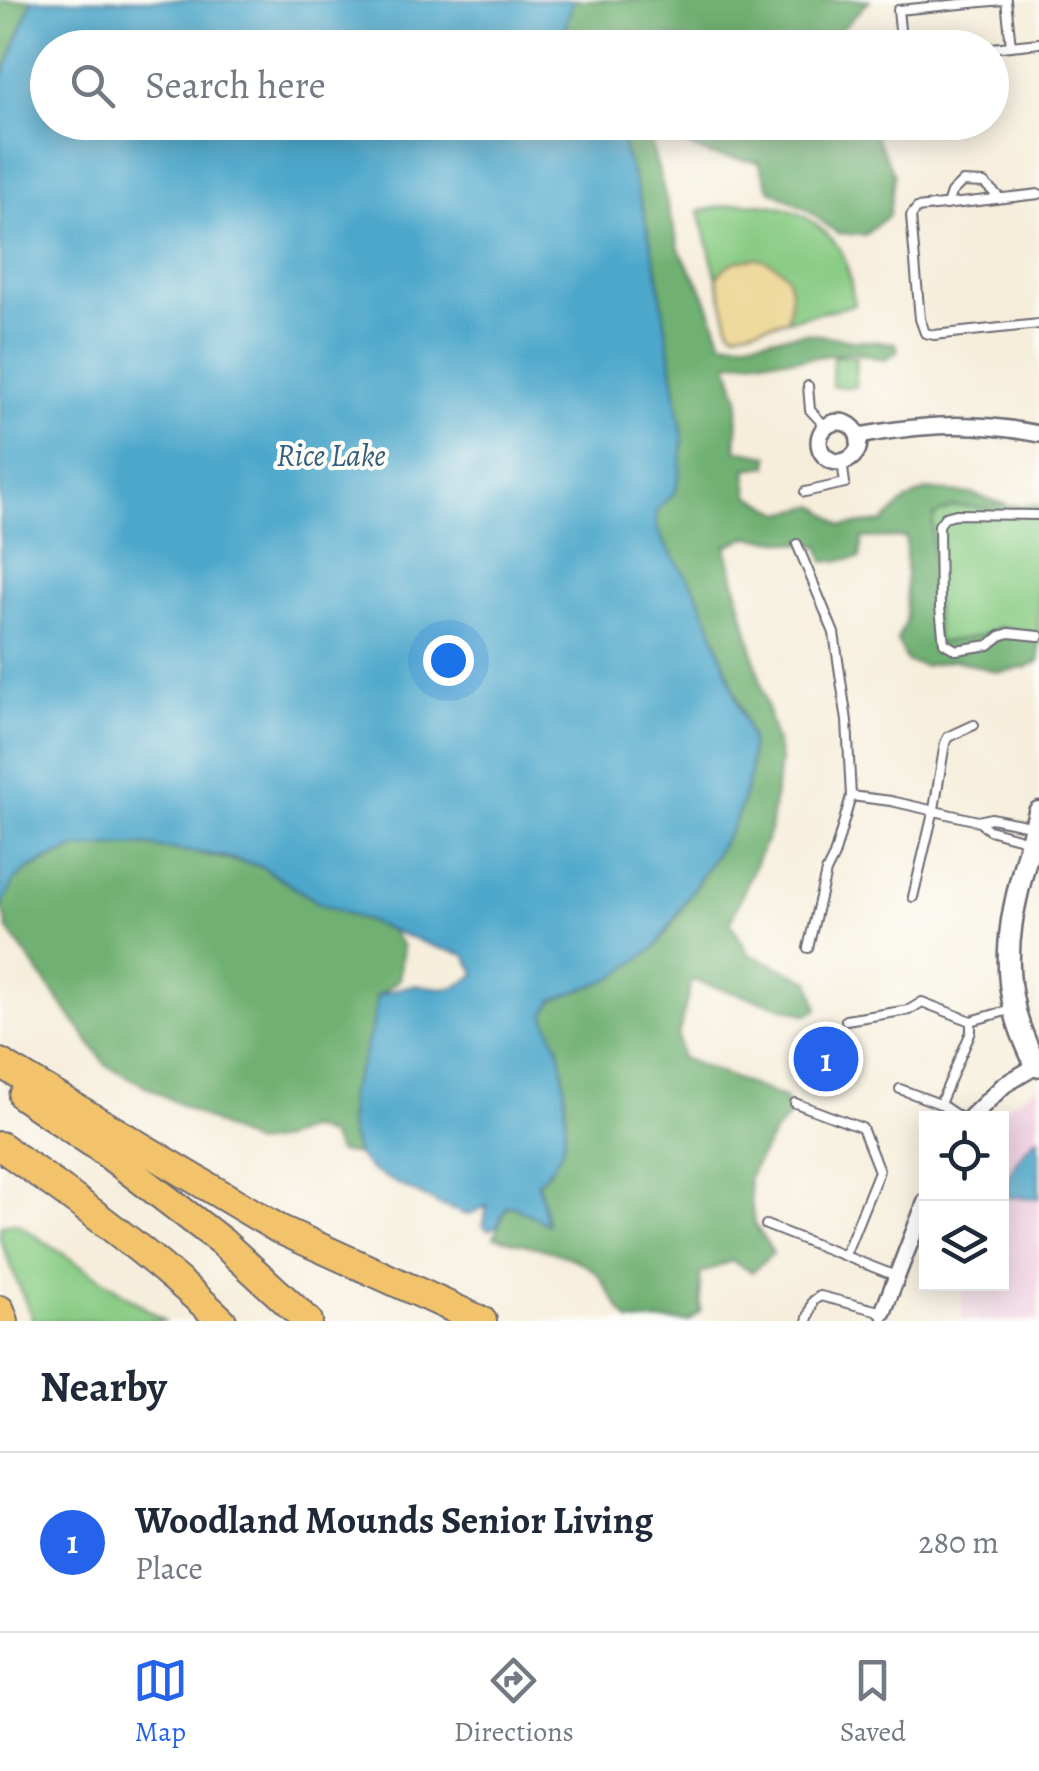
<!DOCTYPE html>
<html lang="en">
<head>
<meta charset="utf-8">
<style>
  :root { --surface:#fff; --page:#f6f6f7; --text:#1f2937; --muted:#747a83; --line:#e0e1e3; --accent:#2563eb }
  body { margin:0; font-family:Alegreya,serif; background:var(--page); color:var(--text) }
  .controls { position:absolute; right:30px; bottom:30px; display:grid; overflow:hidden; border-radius:0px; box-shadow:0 5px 25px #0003 }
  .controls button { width:90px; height:90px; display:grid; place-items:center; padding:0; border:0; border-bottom:2px solid var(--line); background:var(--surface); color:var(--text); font:50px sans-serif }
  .you { position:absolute; left:448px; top:660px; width:35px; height:35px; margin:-25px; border:8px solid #fff; border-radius:50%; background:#1a73e8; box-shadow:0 0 0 15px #1a73e833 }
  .badge { display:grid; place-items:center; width:65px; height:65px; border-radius:50%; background:var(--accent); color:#fff; font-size:32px; font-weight:700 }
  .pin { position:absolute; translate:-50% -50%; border:5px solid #fff; box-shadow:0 2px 10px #0006 }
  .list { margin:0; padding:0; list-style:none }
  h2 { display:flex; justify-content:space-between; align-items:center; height:130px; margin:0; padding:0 40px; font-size:42px }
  h2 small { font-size:32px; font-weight:400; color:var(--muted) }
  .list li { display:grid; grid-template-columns:65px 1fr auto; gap:30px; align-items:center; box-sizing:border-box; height:180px; padding:0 40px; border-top:2px solid var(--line) }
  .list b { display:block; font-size:38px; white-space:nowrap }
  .list p { margin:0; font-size:32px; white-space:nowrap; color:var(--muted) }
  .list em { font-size:32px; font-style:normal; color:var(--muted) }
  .icon { flex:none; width:55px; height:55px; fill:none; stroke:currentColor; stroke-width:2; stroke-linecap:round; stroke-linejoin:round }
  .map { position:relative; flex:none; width:1039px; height:1321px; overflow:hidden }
  .search { position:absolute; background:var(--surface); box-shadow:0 5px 25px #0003; left:30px; right:30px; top:30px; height:110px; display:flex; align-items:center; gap:25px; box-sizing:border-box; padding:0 35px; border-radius:55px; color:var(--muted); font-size:38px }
  .sheet { height:310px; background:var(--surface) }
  nav { display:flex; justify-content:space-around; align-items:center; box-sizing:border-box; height:140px; border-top:2px solid var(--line); background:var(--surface); font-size:28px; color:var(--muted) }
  nav a { display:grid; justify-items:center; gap:5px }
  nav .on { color:var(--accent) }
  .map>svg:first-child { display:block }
  .built { fill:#f1d0e2 }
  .green { fill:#8acc85; stroke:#567760; stroke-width:2.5 }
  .forest { fill:#6fb072; stroke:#486956; stroke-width:2.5 }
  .sand { fill:#eeda9e; stroke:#887e6c; stroke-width:2.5 }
  .water { fill:#4da7cb; stroke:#386483; stroke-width:2.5 }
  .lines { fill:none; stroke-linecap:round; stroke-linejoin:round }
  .service-casing { stroke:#6c6973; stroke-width:12 }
  .minor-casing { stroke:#6c6973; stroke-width:20 }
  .tertiary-casing { stroke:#6c6973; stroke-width:25 }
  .motorway-casing { stroke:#6c6973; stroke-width:32 }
  .service { stroke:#fff; stroke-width:8 }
  .minor { stroke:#fff; stroke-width:15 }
  .tertiary { stroke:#fff; stroke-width:20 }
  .motorway { stroke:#f2c36a; stroke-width:28 }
  .labels { text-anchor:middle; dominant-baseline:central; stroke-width:8; stroke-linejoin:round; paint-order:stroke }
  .water-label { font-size:32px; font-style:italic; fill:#355e7c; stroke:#fdfcf7 }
</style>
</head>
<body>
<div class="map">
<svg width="1039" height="1321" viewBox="0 0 1039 1321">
  <rect width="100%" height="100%" fill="#fdfcf7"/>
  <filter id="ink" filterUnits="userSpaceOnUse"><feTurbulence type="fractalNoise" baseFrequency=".01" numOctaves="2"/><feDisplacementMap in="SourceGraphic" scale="20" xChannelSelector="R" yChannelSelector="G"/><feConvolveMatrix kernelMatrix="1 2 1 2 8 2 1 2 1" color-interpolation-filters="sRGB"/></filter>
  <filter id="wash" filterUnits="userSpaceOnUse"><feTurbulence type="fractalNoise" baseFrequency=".0048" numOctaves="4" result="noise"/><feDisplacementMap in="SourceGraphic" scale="40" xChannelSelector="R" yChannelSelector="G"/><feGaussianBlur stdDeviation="2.25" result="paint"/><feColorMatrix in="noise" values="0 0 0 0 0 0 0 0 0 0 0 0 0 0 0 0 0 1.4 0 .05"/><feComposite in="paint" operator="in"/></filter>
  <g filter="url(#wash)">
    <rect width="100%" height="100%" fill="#f6eedb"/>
    <polygon class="built" points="1039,1085 1039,1321 962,1321 962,1284 1002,1284 1002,1118 993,1118 1008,1105"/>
    <g class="green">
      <path d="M741,203C777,204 800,208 827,234C832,240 838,245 842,252C849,269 852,287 854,305L735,332L730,328L699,211Z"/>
      <polygon points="833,356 856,357 855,387 832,386"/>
      <polygon points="1039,505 1039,645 926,647 922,506"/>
      <polygon points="16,1223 165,1321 166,1321 33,1321 0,1239 1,1225"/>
    </g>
    <g class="forest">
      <polygon points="0,0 32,0 0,84"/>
      <path d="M574,0H870L840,31L844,47H701L699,44L668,36L660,47H574C560,31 566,18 574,0Z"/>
      <path d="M616,123H675L689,133L719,128L720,123H877L876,138L894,174L889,215L865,235L837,233L807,210L769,189L759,162L711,155L671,139L651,143L680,251L704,293L722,341L739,342L806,333L852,340L896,343L898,351L885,360L852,352L802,359H757L728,363L739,398L736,450L769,456L768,466L746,469L749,495L782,513L817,505L842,526L883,522L904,502L926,490L972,494L1007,505L987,508L954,506L934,516L932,533L937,643L980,636L999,627L1039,635V662L1025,668L998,672L955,660L924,666L907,662L897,640L906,621V537L862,538L860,558L824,562L820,546L748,537L726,546L780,758L770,831L730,922L749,954L810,981L818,1009L808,1015L692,980L678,1036L681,1058L785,1098L790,1115L774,1133L748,1177L754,1223L773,1253L752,1272L731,1261L700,1274L701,1311L690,1321H629C617,1307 609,1290 598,1275C579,1253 522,1245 494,1237L507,1206C520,1205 534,1218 547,1223L538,1182L551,1169L563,1072L558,1045L550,1032L545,1014L553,1001L567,994L585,989L667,932L729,833L741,806L750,774L751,740L738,699L697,592L664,543L656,525L657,510L676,491L683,439L657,269L643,210Z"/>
      <polygon points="108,845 142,845 191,852 260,866 321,904 388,927 403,947 399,980 377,996 374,1020 362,1061 349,1093 349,1128 357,1155 338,1152 329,1136 309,1128 281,1140 254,1144 106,1065 8,930 2,904 15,880 27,870 76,848"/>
    </g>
    <path class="sand" d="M758,258C795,268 794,289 787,320L735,332L730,328L717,278C726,261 741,259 758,258Z"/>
    <g class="water">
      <path d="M32,0H574C567,18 560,31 574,47L48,48V122L616,123L643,210L657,269L683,439L680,471L676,491L657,510L656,525L664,543L697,592L711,625L751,740L750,774L741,806L729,833L656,947L613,978L553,1000L545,1014C548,1025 553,1033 557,1044C565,1064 569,1129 562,1149C557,1162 548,1172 538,1182L547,1224L514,1206H507L497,1226L488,1230L483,1225L487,1206L467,1215L440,1205L369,1169L357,1155L349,1128V1093L362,1061L374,1020L377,995C387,993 398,988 408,986C440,982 442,1000 476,974L465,955L436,947L321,904L260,866L221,856L142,845L76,848L46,860L27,870L15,880L0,910V84Z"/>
      <path d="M1039,1137V1198L1007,1197L1002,1190C1011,1170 1021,1149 1039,1137Z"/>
    </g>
  </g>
  <g filter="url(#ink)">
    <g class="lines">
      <g class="service-casing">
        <g id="service">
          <polyline points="1006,0 1011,46"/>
          <polyline points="902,48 898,10 1003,0"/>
          <polyline points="992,48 1039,43"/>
          <polyline points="1039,194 917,208 911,216 920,319 925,333 934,335 1039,324"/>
          <polyline points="947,205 951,193 962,182 984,183 1000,198"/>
          <polyline points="808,386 810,410 826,427"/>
          <polyline points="805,492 845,483 842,462"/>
          <polyline points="1039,515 956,514 945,517 939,525 940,608 944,643 956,650 989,645 1000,636 1009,633 1039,636"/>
          <polyline points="797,544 834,633 847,721 851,796"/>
          <polyline points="978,821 989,830 1029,841"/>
          <polyline points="913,897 934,809 945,743 948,737 974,725"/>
          <polyline points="808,948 826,872 834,856 851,796 891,801 978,821 991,818 1035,827"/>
          <polyline points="846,1020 909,1010 922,1002 971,1021 1013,1009"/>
          <polyline points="900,1089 940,1104"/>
          <polyline points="795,1103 862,1128 879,1171 845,1255"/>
          <polyline points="961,1118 940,1104 971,1032 971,1021"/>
          <polyline points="766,1225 896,1276"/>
          <polyline points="807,1321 813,1301 820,1296 883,1312 882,1321"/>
        </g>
      </g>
      <g class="minor-casing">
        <g id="minor">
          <circle cx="839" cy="442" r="20"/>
          <path d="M859,436C923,424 975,421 1039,434"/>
          <polyline points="970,1118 1004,1085 1036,1066"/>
          <polyline points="883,1312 926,1201"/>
        </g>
      </g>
      <g class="tertiary-casing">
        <path id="tertiary" d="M1039,812C1022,876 998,940 1014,1006C1018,1027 1027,1046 1036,1066L1039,1065"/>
      </g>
      <g class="motorway-casing">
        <g id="motorway">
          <polyline points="0,1063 279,1229 482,1321"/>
          <polyline points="23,1096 100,1148 221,1241 308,1321"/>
          <path d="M0,1146C77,1200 154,1256 222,1321"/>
          <polyline points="0,1310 4,1321"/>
        </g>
      </g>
      <use href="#service" class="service"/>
      <use href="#minor" class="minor"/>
      <use href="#tertiary" class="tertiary"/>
      <use href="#motorway" class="motorway"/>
    </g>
  </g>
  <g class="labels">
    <g class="water-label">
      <text x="331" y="455">Rice Lake</text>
    </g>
  </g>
</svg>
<div class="controls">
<button><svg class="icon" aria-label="locate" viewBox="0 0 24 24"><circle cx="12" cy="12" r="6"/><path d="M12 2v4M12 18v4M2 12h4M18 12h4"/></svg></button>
<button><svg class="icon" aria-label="layers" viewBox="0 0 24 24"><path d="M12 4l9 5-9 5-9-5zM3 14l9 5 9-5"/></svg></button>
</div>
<div class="you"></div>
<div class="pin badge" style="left:826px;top:1059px">1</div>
<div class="search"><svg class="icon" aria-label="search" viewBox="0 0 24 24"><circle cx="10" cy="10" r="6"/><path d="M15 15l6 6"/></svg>Search here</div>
</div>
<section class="sheet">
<h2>Nearby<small></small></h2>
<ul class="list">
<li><span class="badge">1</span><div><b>Woodland Mounds Senior Living</b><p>Place</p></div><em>280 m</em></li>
</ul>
</section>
<nav>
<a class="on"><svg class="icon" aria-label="map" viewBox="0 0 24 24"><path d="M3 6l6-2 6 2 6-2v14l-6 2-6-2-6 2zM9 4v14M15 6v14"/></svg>Map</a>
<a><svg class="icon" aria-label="directions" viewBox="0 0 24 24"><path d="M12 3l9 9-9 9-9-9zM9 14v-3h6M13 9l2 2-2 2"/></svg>Directions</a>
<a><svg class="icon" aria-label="saved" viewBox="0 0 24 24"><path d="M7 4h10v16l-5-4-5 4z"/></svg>Saved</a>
</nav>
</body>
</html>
